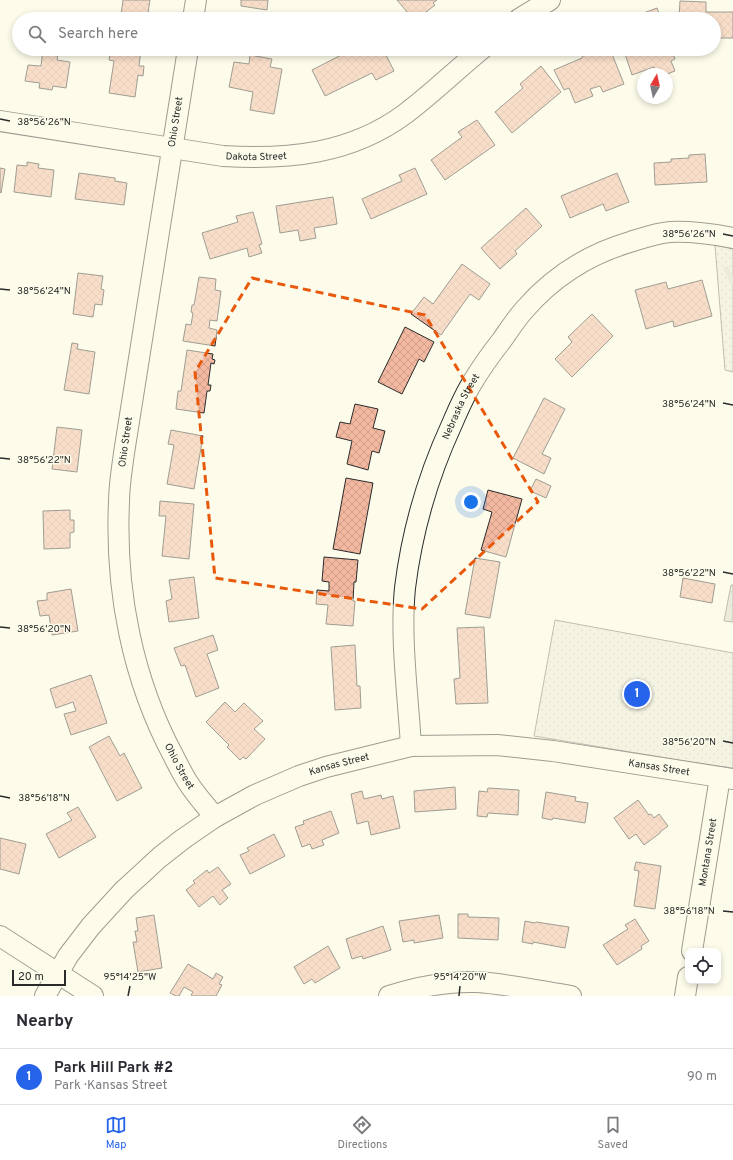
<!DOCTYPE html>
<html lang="en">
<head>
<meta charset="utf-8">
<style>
  :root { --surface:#fff; --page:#f7f7f7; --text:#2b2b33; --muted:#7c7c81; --line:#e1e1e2; --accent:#2563eb }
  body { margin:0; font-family:Overpass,sans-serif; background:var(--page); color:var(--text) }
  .controls { position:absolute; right:12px; bottom:12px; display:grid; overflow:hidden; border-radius:8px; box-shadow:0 2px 6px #0003 }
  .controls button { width:36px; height:36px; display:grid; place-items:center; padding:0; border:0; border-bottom:1px solid var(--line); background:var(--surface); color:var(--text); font:20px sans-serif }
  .compass { position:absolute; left:637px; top:68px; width:36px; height:36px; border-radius:50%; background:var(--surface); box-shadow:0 2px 6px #0003; rotate:9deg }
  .scale { position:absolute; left:12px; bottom:10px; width:54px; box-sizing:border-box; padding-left:4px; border:2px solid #2b2b2b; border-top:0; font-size:11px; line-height:14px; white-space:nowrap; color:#2b2b2b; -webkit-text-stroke:3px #fdfbea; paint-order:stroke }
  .you { position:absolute; left:471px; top:502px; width:14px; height:14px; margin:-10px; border:3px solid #fff; border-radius:50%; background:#1a73e8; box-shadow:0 0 0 6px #1a73e833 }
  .badge { display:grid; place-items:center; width:26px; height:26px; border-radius:50%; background:var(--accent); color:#fff; font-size:13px; font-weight:700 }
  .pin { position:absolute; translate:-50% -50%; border:2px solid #fff; box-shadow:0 1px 4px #0006 }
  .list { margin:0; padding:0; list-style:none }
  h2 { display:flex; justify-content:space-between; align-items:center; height:52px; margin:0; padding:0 16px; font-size:17px }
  h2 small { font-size:13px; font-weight:400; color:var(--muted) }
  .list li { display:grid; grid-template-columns:26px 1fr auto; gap:12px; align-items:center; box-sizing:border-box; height:56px; padding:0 16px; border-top:1px solid var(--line) }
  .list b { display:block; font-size:15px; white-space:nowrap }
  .list p { margin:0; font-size:13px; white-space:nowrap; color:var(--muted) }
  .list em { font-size:13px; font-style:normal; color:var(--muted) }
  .icon { flex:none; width:22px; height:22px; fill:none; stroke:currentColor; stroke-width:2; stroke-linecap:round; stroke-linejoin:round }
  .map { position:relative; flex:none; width:733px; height:996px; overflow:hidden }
  .search { position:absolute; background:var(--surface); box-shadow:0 2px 6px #0003; left:12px; right:12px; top:12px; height:44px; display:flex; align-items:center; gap:10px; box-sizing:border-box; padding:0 14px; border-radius:22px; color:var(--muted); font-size:15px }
  .sheet { height:108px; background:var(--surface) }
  nav { display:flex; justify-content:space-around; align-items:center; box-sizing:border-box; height:56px; border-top:1px solid var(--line); background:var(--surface); font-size:11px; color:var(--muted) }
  nav a { display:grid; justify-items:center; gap:2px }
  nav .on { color:var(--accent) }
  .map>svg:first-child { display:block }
  .grass { fill:url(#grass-dots); stroke:#74746e }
  .water { fill:url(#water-ripples); stroke:#74746e }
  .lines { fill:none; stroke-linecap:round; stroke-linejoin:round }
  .stream { stroke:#d8d7c9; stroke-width:5.5 }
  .building { fill:url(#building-cross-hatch); stroke:#2b2b2b }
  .minor-casing { stroke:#2b2b2b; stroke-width:22 }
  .minor { stroke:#fdfbea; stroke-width:20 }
  .marked { fill:none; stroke:#e8590c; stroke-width:3; stroke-dasharray:8 5; stroke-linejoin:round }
  .ticks { fill:none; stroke:#2b2b2b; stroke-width:1.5 }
  .labels { text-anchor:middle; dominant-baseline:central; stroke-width:3; stroke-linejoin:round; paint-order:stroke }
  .street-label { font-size:10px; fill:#2b2b2b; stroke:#fdfbea }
  .ticks-label { font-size:10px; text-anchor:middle; fill:#2b2b2b; stroke:#fdfbea; stroke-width:3; stroke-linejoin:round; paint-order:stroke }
</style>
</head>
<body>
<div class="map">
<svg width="733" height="996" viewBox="0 0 733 996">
  <defs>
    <pattern id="grass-dots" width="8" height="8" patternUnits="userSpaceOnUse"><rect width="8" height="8" fill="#ecebdb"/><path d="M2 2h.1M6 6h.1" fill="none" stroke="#cbcabc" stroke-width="1.8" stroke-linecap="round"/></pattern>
    <pattern id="water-ripples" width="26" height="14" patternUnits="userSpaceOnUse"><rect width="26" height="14" fill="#d8d7c9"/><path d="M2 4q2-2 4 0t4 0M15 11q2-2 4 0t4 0" fill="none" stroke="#bab9ad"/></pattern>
    <pattern id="building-cross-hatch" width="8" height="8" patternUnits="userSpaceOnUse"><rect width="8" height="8" fill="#f2b8a0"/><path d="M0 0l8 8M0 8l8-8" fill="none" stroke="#d09e8a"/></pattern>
  </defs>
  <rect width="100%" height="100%" fill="#fdfbea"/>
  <g class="grass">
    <polygon points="715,245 733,249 733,372 725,370"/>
    <polygon points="555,620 733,653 733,769 534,736"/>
  </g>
  <polygon class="water" points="731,585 733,585 733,622 724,621"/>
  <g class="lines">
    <polyline class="stream" points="726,269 733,281"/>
  </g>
  <g class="building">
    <polygon points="123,0 150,0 147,19 121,15"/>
    <polygon points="241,0 268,0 267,10 241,6"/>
    <polygon points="397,0 437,0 433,3 435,5 417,19 413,19"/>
    <polygon points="680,1 706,2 706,12 733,12 733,38 714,38 714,19 679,19"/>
    <polygon points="657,8 661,19 634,19 633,17"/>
    <polygon points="43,49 59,49 57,60 70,62 66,88 53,86 52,90 39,88 40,83 25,81 28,65 41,66"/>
    <polygon points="111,49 141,49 139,66 144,66 143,76 138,75 135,97 109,93 114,61 109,60"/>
    <polygon points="353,49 383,49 394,71 376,80 372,73 325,96 312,70"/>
    <polygon points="584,49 610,49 624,84 603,92 600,86 590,89 593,96 575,103 569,88 564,90 554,70 582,58 585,51"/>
    <polygon points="630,49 671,49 675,59 671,61 675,71 667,74 656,74 654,67 632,75 624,51"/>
    <polygon points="250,55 272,59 270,67 282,69 274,114 250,110 253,92 229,87 234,62 249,64"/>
    <polygon points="541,66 561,92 512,133 495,112 523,88 520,84"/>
    <polygon points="477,120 495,145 445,180 431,160 462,137 458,132"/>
    <polygon points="705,154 707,182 655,185 654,163 671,162 671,159 689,158 689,155"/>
    <polygon points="27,162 39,164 38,168 54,170 51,197 14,192 17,165 27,166"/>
    <polygon points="0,168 5,169 1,193 0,192"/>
    <polygon points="415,168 427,194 371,219 362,199 402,181 399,175"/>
    <polygon points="79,173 115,178 115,181 127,183 124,205 75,199"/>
    <polygon points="617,173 629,202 606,211 603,204 570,218 561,196"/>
    <polygon points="333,197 337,224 314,228 316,238 300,241 298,230 280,233 276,206"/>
    <polygon points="526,208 542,226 515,251 517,254 500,269 481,248"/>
    <polygon points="253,212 262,244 259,245 262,253 249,257 247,248 210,259 202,233 238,222 236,216"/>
    <polygon points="462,264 490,284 479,300 470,294 441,335 411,314 424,297 433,304"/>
    <polygon points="78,273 103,276 101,289 104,290 102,305 95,304 93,317 73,314"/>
    <polygon points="199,277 216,279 215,290 221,291 217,321 210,320 209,328 217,330 215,346 183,341 186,324 191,325 193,313 191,312 192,305 194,305"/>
    <polygon points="702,280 712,316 674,327 673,321 646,329 635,290 666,282 668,289"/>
    <polygon points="592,314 613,336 572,377 555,359 572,342 568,337"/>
    <polygon points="405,327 434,342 424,362 419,359 402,394 378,382"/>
    <polygon points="72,343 78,344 77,349 95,352 89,394 64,390"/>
    <polygon points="187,350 213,354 212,359 215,360 214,364 211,363 208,385 211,385 210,391 207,391 204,413 176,409 178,391 181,391"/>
    <polygon points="544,398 565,409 542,454 551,458 544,474 513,458"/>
    <polygon points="355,404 378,409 373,428 385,431 379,453 372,451 368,470 347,464 352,441 336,437 340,422 350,424"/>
    <polygon points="57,427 82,430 77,472 52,469"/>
    <polygon points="171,430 203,436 194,489 167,484 174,445 168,444"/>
    <polygon points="346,478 373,483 360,554 333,549"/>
    <polygon points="536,479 551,486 546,498 530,491"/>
    <polygon points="488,490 522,499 506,557 481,550 492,512 483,509"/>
    <polygon points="160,501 194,504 189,559 162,556 166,516 159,516"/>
    <polygon points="70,510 70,520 74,520 74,532 70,533 70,548 44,549 43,511"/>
    <polygon points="324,557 358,560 356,582 354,582 353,601 355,601 353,626 326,624 328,605 316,604 317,590 329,591 329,582 322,581"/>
    <polygon points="475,558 500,562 490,618 465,614"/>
    <polygon points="194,577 199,618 169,622 166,601 172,599 169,580"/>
    <polygon points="683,578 715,584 712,603 680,597"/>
    <polygon points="71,589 78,631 52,635 49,615 40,616 37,601 47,600 47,593"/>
    <polygon points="484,627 488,703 456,704 454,679 460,678 457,628"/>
    <polygon points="213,635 218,650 207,654 219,688 196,697 185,665 181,666 174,648"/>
    <polygon points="355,645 357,686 360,686 361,708 335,710 331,647"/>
    <polygon points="91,675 107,723 71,735 64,714 76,711 73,702 56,708 50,689"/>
    <polygon points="225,702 235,712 244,703 263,721 254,729 265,739 246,759 243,757 240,760 227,747 229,745 206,722"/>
    <polygon points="109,736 120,756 124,753 142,788 117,801 89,747"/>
    <polygon points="455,787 456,809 415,812 414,791"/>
    <polygon points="488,788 519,790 518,815 488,813 487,817 477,816 479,791 487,792"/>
    <polygon points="362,791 364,799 381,795 382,799 393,796 400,828 371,835 368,821 357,824 351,794"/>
    <polygon points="546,792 576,797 575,801 588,803 585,823 553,818 552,820 542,818"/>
    <polygon points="638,800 649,815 651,814 654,818 659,814 668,826 660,832 660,833 644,845 636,834 629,839 614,818"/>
    <polygon points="78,807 96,837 59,858 46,834 72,820 67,813"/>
    <polygon points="331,811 339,833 322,840 324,845 312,849 310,844 302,847 295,827 304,824 303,821"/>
    <polygon points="274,834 285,856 250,874 240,855 249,851 247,848"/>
    <polygon points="0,838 26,844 19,874 0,869"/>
    <polygon points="636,862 661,866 655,909 634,906 639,871 634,870"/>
    <polygon points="218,867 231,884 222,890 228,898 220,905 213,896 199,907 186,890 195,883 193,881 207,870 209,873"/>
    <polygon points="458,914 468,914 468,917 499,918 498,940 458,938"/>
    <polygon points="154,915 162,968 138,972 133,942 137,942 135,931 138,931 136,918"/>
    <polygon points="439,915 443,938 414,943 414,940 403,942 399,921"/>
    <polygon points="635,919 649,941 641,946 642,949 617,965 603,945 628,929 625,925"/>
    <polygon points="525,921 535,923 536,922 569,927 565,948 533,942 533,944 522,942"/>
    <polygon points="383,926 391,950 363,959 362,956 352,959 346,939"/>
    <polygon points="328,946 340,968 315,983 312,979 304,984 294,967"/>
    <polygon points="188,964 213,979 216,973 223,977 219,984 222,985 216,996 193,996 191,995 193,992 184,987 179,996 176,996 170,993"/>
  </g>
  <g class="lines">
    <g class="minor-casing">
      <g id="minor">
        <polyline points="193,19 196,0"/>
        <polyline points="519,19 550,0"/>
        <path id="s1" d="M188,49L124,453C122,469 119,485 119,502C115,590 132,679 174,757C178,765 182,773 187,781C195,794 205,805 215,817"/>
        <path id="s2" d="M0,121L223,156C288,160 351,154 405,114C432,94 456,70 482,49"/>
        <path id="s3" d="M411,746C408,695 400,638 405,588C412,531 428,476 452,424C458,410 464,396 472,383C481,368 491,354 502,340C509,330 516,319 525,309C553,277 589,254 630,242C643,238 657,233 670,232C692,231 712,234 733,238"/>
        <polyline points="0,936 93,996"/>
        <path id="s4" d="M692,951L720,777"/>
        <path id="s5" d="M45,996L68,956L91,926L124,890L160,857L183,839L215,817L255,795L299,776L326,767L411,746L497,745L553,751L733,779"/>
        <path d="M389,996C417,987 447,981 477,982C508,984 540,991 571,996"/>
        <polyline points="685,996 688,977"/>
      </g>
    </g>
    <use href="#minor" class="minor"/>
  </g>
  <path d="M0 0H733V996H0ZM252,278L425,315L538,502L422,609L215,578L195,372Z" fill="#fdfbea" fill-opacity=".55" fill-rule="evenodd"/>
  <path class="marked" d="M252,278L425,315L538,502L422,609L215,578L195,372Z"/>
  <path class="ticks" d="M0,119L10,121M723,234L733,236M0,289L10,290M723,403L733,405M0,458L10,459M723,572L733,574M0,627L10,628M723,741L733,743M0,796L10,798M723,911L733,912M128,996L130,986M459,996L460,986"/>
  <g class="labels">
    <g class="street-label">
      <text transform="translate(176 122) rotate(-81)">Ohio Street</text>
      <text stroke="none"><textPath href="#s2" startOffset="259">Dakota Street</textPath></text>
      <text stroke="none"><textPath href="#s3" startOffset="349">Nebraska Street</textPath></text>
      <text transform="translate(126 442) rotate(-82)">Ohio Street</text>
      <text stroke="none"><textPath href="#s5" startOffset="385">Kansas Street</textPath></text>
      <text stroke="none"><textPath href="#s1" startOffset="733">Ohio Street</textPath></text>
      <text stroke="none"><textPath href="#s5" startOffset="709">Kansas Street</textPath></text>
      <text stroke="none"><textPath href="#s4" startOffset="100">Montana Street</textPath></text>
    </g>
  </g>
  <g class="ticks-label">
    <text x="44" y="125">38°56'26"N</text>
    <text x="689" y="237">38°56'26"N</text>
    <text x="44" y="294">38°56'24"N</text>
    <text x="689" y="407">38°56'24"N</text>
    <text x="44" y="463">38°56'22"N</text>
    <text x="689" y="576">38°56'22"N</text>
    <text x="44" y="632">38°56'20"N</text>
    <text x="689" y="745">38°56'20"N</text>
    <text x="44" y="801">38°56'18"N</text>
    <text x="689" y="914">38°56'18"N</text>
    <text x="130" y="980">95°14'25"W</text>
    <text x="460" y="980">95°14'20"W</text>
  </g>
</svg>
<div class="controls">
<button><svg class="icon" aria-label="locate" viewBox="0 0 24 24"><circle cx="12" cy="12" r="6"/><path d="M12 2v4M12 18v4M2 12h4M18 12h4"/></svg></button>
</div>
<svg class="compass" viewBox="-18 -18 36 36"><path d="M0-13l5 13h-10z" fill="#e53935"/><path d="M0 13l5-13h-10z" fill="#7c7c81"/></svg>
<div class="scale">20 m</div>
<div class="you"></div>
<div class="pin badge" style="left:637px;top:694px">1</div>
<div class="search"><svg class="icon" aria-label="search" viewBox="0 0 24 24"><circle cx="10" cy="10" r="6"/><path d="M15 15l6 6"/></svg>Search here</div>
</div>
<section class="sheet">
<h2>Nearby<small></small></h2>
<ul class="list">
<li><span class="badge">1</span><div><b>Park Hill Park #2</b><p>Park · Kansas Street</p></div><em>90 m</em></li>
</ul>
</section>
<nav>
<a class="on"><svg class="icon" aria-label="map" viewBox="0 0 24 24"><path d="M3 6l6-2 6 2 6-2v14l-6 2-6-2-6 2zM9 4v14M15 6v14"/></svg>Map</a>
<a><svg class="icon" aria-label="directions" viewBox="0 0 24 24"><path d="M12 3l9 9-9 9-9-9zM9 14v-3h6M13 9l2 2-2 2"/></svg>Directions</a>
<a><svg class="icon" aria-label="saved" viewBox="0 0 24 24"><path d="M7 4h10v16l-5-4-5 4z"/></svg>Saved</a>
</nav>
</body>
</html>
